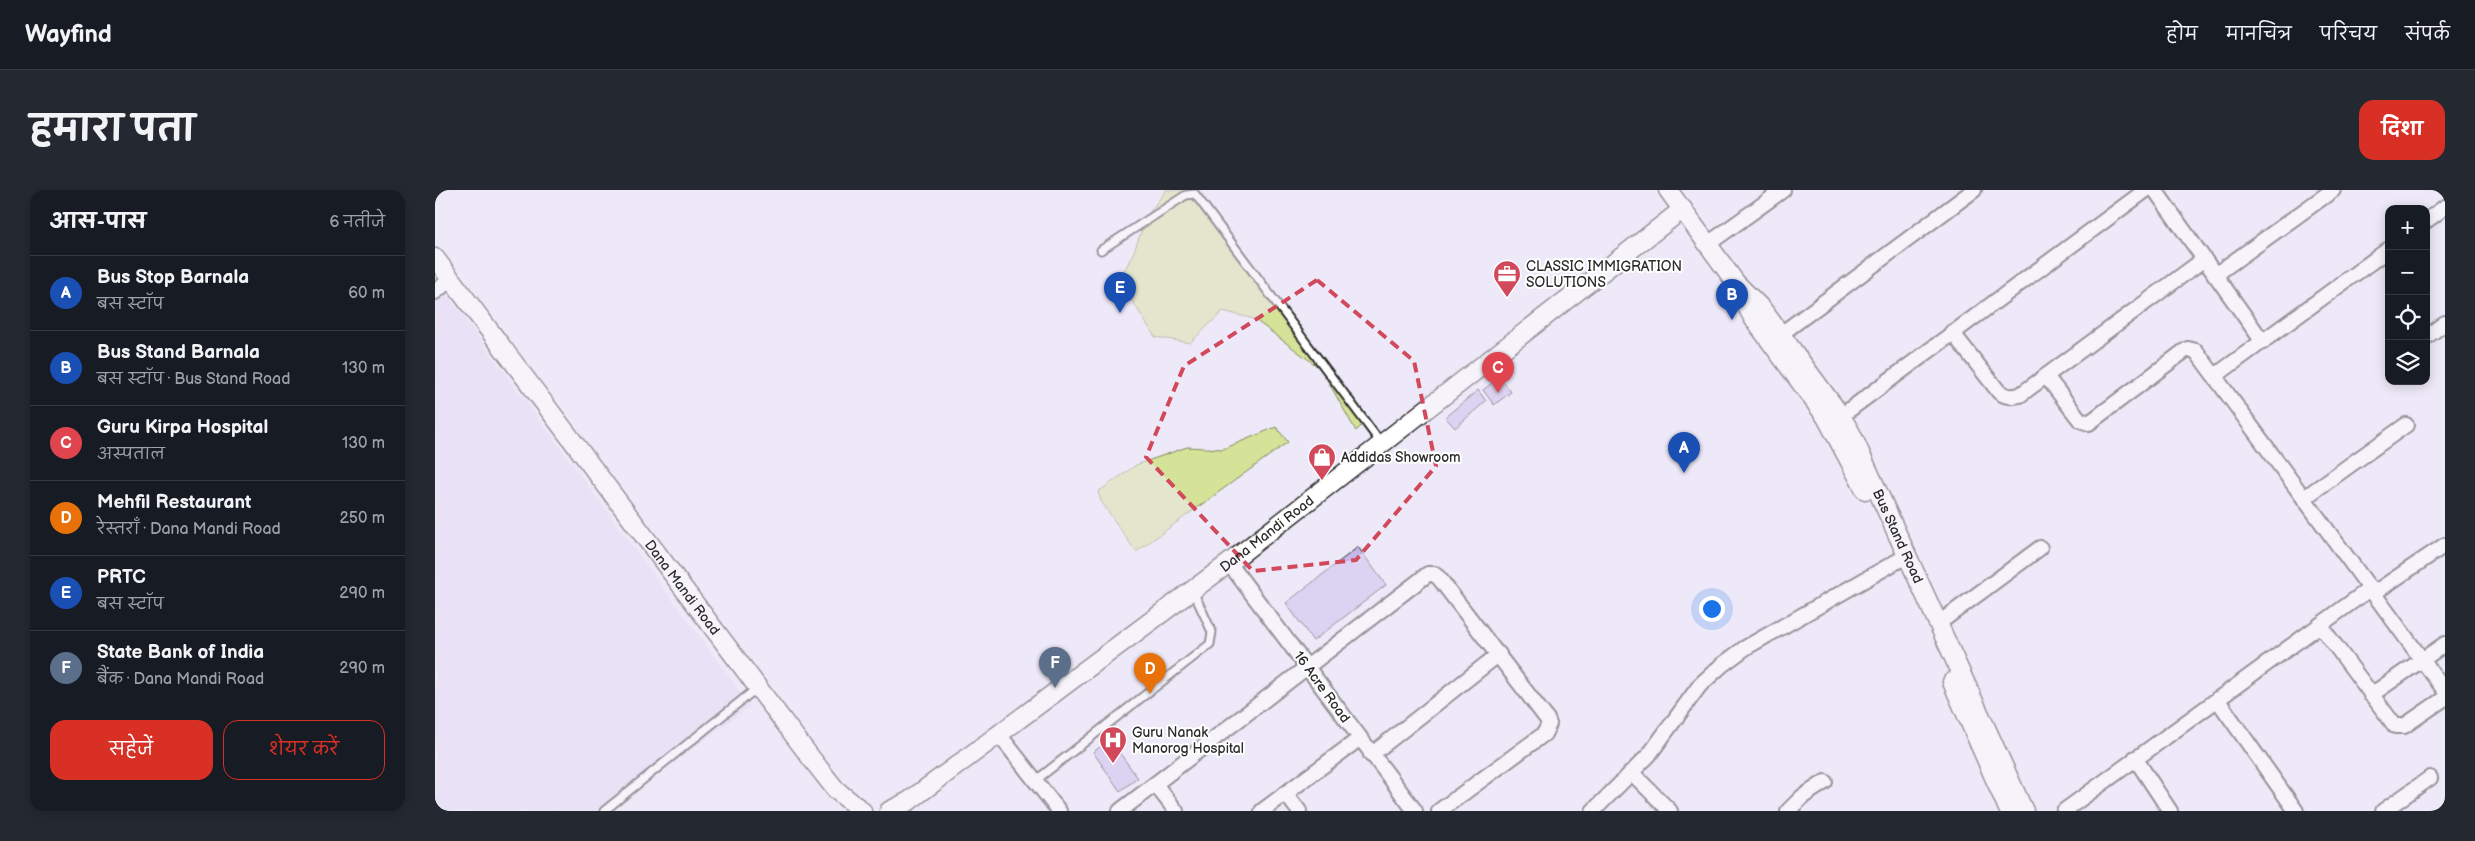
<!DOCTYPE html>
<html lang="hi">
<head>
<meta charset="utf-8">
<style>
  :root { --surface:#171b24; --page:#242831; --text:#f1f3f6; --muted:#9ea1a6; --line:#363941; --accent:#d93025 }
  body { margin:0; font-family:"Balsamiq Sans","Playpen Sans Deva",sans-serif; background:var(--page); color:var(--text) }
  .controls { position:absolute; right:15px; top:15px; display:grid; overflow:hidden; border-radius:10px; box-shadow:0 2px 12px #0003 }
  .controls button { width:45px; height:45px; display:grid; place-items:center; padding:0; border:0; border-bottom:1px solid var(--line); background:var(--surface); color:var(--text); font:25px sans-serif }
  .you { position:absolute; left:1276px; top:418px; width:18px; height:18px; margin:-12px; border:4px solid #fff; border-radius:50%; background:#1a73e8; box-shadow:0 0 0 8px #1a73e833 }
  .badge { display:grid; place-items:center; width:32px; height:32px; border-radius:50%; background:var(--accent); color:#fff; font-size:16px; font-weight:700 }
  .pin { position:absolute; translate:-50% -41px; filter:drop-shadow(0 1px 2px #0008) }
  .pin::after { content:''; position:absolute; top:26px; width:18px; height:15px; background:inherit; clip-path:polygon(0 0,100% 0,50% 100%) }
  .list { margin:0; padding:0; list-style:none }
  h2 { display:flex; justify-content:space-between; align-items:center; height:65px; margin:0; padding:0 20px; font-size:21px }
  h2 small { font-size:16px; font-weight:400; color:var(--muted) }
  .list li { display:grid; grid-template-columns:32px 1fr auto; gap:15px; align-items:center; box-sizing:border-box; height:75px; padding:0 20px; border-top:1px solid var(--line) }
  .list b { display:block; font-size:19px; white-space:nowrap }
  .list p { margin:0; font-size:16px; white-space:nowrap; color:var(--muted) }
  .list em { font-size:16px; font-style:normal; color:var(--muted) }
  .actions { display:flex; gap:10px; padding:15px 20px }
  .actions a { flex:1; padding:11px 0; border:1px solid var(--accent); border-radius:15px; text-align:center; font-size:18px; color:var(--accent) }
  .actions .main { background:var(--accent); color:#fff }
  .icon { flex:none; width:28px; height:28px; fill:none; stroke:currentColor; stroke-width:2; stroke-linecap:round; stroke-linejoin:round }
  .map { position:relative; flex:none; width:2010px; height:621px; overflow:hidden; border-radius:15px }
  header { display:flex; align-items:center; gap:30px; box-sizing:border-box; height:70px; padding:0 25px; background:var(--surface); border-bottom:1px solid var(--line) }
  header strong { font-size:24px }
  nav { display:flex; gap:28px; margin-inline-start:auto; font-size:18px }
  .intro { display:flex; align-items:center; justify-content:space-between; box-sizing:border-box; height:120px; padding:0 30px }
  h1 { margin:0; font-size:35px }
  .button { padding:12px 22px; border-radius:15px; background:var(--accent); color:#fff; font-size:18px; font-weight:700 }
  main { display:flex; gap:30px; padding:0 30px }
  aside { flex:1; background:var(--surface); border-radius:15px; box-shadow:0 2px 12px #0003 }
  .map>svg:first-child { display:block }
  .built { fill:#e2daf3 }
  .green { fill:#d4e397; stroke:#808761 }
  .building { fill:#c5b7e8; stroke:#2b2b2b }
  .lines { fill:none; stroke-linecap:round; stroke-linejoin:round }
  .service-casing { stroke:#2b2b2b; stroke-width:11 }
  .minor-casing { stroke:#2b2b2b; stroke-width:18 }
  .tertiary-casing { stroke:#2b2b2b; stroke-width:21 }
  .service { stroke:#fff; stroke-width:7 }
  .minor { stroke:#fff; stroke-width:14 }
  .tertiary { stroke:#fff; stroke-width:18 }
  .marked { fill:none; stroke:#d1495b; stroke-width:4; stroke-dasharray:10 6; stroke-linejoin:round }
  .labels { text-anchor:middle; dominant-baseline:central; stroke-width:4; stroke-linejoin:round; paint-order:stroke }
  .poi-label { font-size:14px; fill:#2b2b2b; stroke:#fff; text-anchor:start }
  .street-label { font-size:14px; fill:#2b2b2b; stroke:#fff }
</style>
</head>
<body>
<header>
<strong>Wayfind</strong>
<nav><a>होम</a><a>मानचित्र</a><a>परिचय</a><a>संपर्क</a></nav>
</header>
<div class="intro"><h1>हमारा पता</h1><a class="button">दिशा</a></div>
<main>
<aside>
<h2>आस-पास<small>6 नतीजे</small></h2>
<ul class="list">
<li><span class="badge" style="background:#1a4fb4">A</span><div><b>Bus Stop Barnala</b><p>बस स्टॉप</p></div><em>60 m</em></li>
<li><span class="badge" style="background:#1a4fb4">B</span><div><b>Bus Stand Barnala</b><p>बस स्टॉप · Bus Stand Road</p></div><em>130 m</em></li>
<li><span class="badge" style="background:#e0444e">C</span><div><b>Guru Kirpa Hospital</b><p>अस्पताल</p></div><em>130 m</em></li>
<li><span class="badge" style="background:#e8710a">D</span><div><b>Mehfil Restaurant</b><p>रेस्तराँ · Dana Mandi Road</p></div><em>250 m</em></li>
<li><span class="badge" style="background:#1a4fb4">E</span><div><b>PRTC</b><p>बस स्टॉप</p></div><em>290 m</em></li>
<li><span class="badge" style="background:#5c6f8a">F</span><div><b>State Bank of India</b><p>बैंक · Dana Mandi Road</p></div><em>290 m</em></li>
</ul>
<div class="actions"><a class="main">सहेजें</a><a>शेयर करें</a></div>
</aside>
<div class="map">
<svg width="2010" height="621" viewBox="0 0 2010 621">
  <rect width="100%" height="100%" fill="#eee9f8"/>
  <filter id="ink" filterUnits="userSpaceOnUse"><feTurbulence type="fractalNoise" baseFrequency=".02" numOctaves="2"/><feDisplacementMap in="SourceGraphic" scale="10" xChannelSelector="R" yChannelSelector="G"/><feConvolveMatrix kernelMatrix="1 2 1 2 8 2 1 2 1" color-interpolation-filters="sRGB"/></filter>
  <g filter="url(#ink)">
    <polygon class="built" points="0,88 316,516 173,621 0,621"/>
    <g class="green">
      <polygon points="731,0 756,0 857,129 932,230 921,241 886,179 819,129 788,121 755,153 720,147 684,90 698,64 712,26"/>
      <polygon points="841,237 853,252 701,362 666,311 663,302 701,275 752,257 788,259"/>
    </g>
    <g class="building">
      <polygon points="1065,187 1076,202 1059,215 1048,200"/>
      <polygon points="1043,200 1051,211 1020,238 1010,227"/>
      <polygon points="923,357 951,395 878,451 851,413"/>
      <polygon points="675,550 703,588 685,601 658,562"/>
    </g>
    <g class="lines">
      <g class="service-casing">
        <g id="service">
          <polyline points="666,60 751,5 760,4 946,253"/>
          <polyline points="600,591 775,454 777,442 758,401"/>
          <polyline points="169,621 322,498"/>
        </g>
      </g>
      <g class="minor-casing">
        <g id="minor">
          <polyline points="1720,0 1828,152"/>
          <polyline points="1991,31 2010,17"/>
          <polyline points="1273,54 1348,0"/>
          <polyline points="1780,85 1898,0"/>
          <polyline points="0,102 16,89"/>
          <path d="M1517,142L1564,202C1572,207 1576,207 1585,205L1768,70"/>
          <polyline points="1346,144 1539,0"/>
          <polyline points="1991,147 2010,133"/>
          <polyline points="1611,186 1645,230 1654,233 1748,162 1753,159 1761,161 2010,501"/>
          <polyline points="1780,186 1954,59"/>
          <polyline points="1406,226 1711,0"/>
          <polyline points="1869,308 1971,235"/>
          <polyline points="794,373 980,621"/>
          <polyline points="1939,403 2010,355"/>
          <polyline points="1504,433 1605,358"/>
          <polyline points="1885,435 1960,536 1969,536 2010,508"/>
          <polyline points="1936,505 2010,454"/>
          <polyline points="1782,509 1861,621"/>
          <polyline points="563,543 624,621"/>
          <polyline points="936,565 1064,464"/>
          <polyline points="1700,568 1735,621"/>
          <polyline points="1196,582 1235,621"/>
          <polyline points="720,594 741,621"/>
          <polyline points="850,603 864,621"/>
          <polyline points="685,621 993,384 999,384 1004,388 1112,529 1114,534 1109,544 1004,621"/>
          <polyline points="827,621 924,549"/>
          <polyline points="1158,621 1214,565 1265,495 1287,475 1310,458 1473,365"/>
          <polyline points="1353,621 1367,607 1390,592"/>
          <polyline points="1629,621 1936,398"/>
          <polyline points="1948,621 1995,588"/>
        </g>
      </g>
      <g class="tertiary-casing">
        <g id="tertiary">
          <path id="s1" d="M1233,0L1301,93L1327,119L1406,226L1416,243L1589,621"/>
          <path id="s2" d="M0,68L376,568L401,600L427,621"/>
          <polyline points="1306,105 1318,128 1391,227 1430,300"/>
          <polyline points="1517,492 1574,621"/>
          <path id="s3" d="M454,621L474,611L794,373L1248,19"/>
        </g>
      </g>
      <use href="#service" class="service"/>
      <use href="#minor" class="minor"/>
      <use href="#tertiary" class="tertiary"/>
    </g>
  </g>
  <path d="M0 0H2010V621H0ZM882,90L979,171L1001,276L921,370L818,381L711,267L749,176Z" fill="#eee9f8" fill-opacity=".55" fill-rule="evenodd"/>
  <path class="marked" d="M882,90L979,171L1001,276L921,370L818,381L711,267L749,176Z"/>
  <defs>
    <g id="office-pin" transform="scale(1.4375)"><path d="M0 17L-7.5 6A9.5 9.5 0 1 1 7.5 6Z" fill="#d1495b" stroke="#fff"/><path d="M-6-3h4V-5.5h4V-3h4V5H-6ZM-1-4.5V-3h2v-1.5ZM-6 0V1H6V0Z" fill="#fff"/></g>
    <g id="shop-pin" transform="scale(1.4375)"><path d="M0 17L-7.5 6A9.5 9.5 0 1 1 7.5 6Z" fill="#d1495b" stroke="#fff"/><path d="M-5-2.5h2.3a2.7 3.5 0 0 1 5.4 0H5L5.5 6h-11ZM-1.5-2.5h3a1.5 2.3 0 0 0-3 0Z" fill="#fff"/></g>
    <g id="hospital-pin" transform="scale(1.4375)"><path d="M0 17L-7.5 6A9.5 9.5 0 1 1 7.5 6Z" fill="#d1495b" stroke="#fff"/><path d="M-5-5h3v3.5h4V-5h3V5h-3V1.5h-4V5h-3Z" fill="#fff"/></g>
  </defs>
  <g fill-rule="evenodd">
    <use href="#office-pin" x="1072" y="84"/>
    <use href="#shop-pin" x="887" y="267"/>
    <use href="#hospital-pin" x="678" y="550"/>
  </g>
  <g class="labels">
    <g class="poi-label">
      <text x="1091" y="76">CLASSIC IMMIGRATION<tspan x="1091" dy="16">SOLUTIONS</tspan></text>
      <text x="906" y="267">Addidas Showroom</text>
      <text x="697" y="542">Guru Nanak<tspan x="697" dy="16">Manorog Hospital</tspan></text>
    </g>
    <g class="street-label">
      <text stroke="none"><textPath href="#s3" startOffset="469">Dana Mandi Road</textPath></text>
      <text stroke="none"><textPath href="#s1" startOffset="418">Bus Stand Road</textPath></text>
      <text stroke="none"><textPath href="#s2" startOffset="412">Dana Mandi Road</textPath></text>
      <text transform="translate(887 497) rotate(54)">16 Acre Road</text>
    </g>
  </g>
</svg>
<div class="controls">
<button>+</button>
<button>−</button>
<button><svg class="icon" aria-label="locate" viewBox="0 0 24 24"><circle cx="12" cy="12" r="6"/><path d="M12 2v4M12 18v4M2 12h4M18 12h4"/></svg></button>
<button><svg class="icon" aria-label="layers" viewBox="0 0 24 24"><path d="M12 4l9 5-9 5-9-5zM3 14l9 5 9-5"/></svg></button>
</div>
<div class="you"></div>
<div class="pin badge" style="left:1249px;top:283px;background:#1a4fb4">A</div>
<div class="pin badge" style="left:1297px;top:130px;background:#1a4fb4">B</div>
<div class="pin badge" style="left:1063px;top:203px;background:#e0444e">C</div>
<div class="pin badge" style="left:715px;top:504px;background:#e8710a">D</div>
<div class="pin badge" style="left:685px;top:123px;background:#1a4fb4">E</div>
<div class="pin badge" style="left:620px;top:498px;background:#5c6f8a">F</div>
</div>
</main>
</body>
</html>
